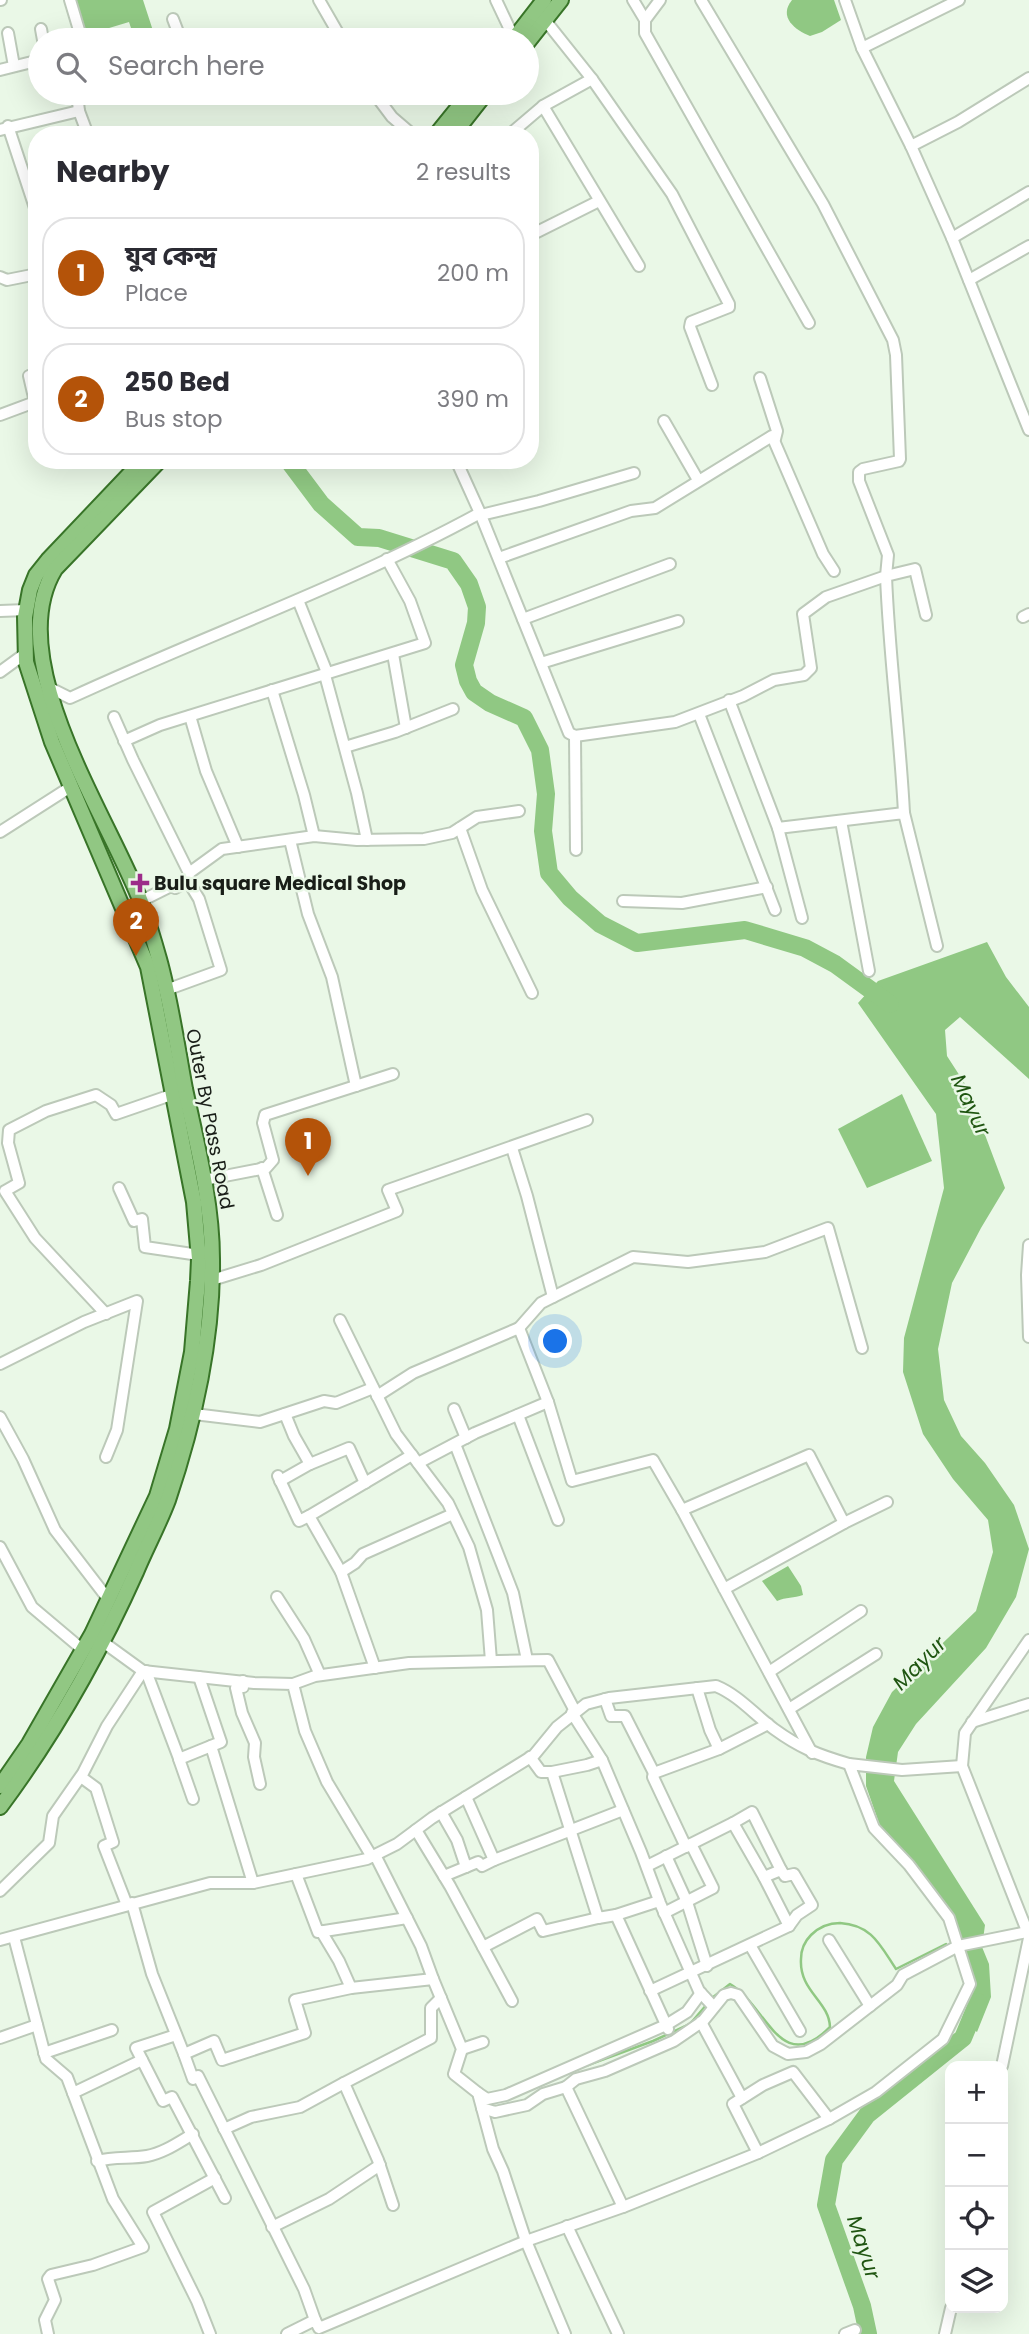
<!DOCTYPE html>
<html lang="en">
<head>
<meta charset="utf-8">
<style>
  :root { --surface:#fff; --page:#f7f7f7; --text:#2b2b33; --muted:#7c7c81; --line:#e1e1e2; --accent:#b45309 }
  body { margin:0; font-family:Poppins,"Noto Sans Bengali",sans-serif; background:var(--page); color:var(--text) }
  .controls { position:absolute; right:21px; bottom:21px; display:grid; overflow:hidden; border-radius:14px; box-shadow:0 7px 28px #0002 }
  .controls button { width:63px; height:63px; display:grid; place-items:center; padding:0; border:0; border-bottom:2px solid var(--line); background:var(--surface); color:var(--text); font:35px sans-serif }
  .you { position:absolute; left:556px; top:1342px; width:24px; height:24px; margin:-18px; border:5px solid #fff; border-radius:50%; background:#1a73e8; box-shadow:0 0 0 10px #1a73e833 }
  .badge { display:grid; place-items:center; width:46px; height:46px; border-radius:50%; background:var(--accent); color:#fff; font-size:23px; font-weight:700 }
  .pin { position:absolute; translate:-50% -58px; filter:drop-shadow(0 2px 4px #0008) }
  .pin::after { content:''; position:absolute; top:37px; width:24px; height:21px; background:inherit; clip-path:polygon(0 0,100% 0,50% 100%) }
  .list { margin:0; padding:0; list-style:none }
  h2 { display:flex; justify-content:space-between; align-items:center; height:91px; margin:0; padding:0 28px; font-size:30px }
  h2 small { font-size:23px; font-weight:400; color:var(--muted) }
  .list li { display:grid; grid-template-columns:46px 1fr auto; gap:21px; align-items:center; box-sizing:border-box; height:112px; margin:0 14px 14px; padding:0 14px; border:2px solid var(--line); border-radius:28px }
  .list b { display:block; font-size:26px; white-space:nowrap }
  .list p { margin:0; font-size:23px; white-space:nowrap; color:var(--muted) }
  .list em { font-size:23px; font-style:normal; color:var(--muted) }
  .icon { flex:none; width:38px; height:38px; fill:none; stroke:currentColor; stroke-width:2; stroke-linecap:round; stroke-linejoin:round }
  .map { position:relative; flex:none; width:1029px; height:2334px; overflow:hidden }
  .search { position:absolute; background:var(--surface); box-shadow:0 7px 28px #0002; left:28px; top:28px; width:511px; height:77px; display:flex; align-items:center; gap:18px; box-sizing:border-box; padding:0 24px; border-radius:38px; color:var(--muted); font-size:26px }
  .panel { position:absolute; background:var(--surface); box-shadow:0 7px 28px #0002; left:28px; top:126px; width:511px; height:343px; border-radius:28px }
  .map>svg:first-child { display:block }
  .water { fill:#90c883 }
  .lines { fill:none; stroke-linecap:round; stroke-linejoin:round }
  .stream { stroke:#90c883; stroke-width:2.5 }
  .river { stroke:#90c883; stroke-width:18 }
  .minor-casing { stroke:#bcc9b9; stroke-width:14 }
  .major-casing { stroke:#387428; stroke-width:18 }
  .minor { stroke:#fff; stroke-width:10 }
  .major { stroke:#91c783; stroke-width:14 }
  .poi-dot { fill:#9c2c89; stroke:#eaf8e7; stroke-width:2.5 }
  .labels { text-anchor:middle; dominant-baseline:central; stroke-width:5; stroke-linejoin:round; paint-order:stroke }
  .poi-label { font-size:19px; font-weight:bold; fill:#191e18; stroke:#eaf8e7; text-anchor:start }
  .street-label { font-size:19px; fill:#191e18; stroke:#eaf8e7 }
  .water-label { font-size:21px; font-style:italic; fill:#1f5511; stroke:#eaf8e7 }
</style>
</head>
<body>
<div class="map">
<svg width="1029" height="2334" viewBox="0 0 1029 2334">
  <rect width="100%" height="100%" fill="#eaf8e7"/>
  <g class="water">
    <polygon points="75,0 143,0 156,40 135,40 129,22 86,35"/>
    <path d="M792,0H834L841,20L822,32L810,36C795,30 778,17 792,0Z"/>
    <polygon points="987,942 1006,977 1029,1007 1029,1079 960,1017 945,1030 947,1056 967,1087 1005,1188 981,1228 952,1283 938,1349 944,1400 961,1436 985,1463 1014,1505 1029,1549 1016,1597 986,1648 916,1724 898,1752 894,1781 985,1925 982,1947 989,1964 991,1997 977,2032 962,2020 975,1984 954,1917 930,1883 880,1826 866,1786 866,1757 873,1727 892,1692 976,1611 993,1552 988,1520 953,1479 923,1434 903,1372 904,1338 944,1188 936,1114 858,1003 878,981"/>
    <polygon points="902,1094 932,1161 867,1188 838,1129"/>
    <path d="M788,1566L801,1586L803,1595C794,1598 786,1597 777,1601L762,1581Z"/>
  </g>
  <g class="lines">
    <g class="stream">
      <path d="M712,1998L730,1984C766,2004 780,2078 830,2027C829,2001 799,1991 801,1959C801,1950 804,1942 811,1935C819,1927 829,1923 840,1923C872,1925 880,1945 896,1969L946,1944"/>
      <polyline points="588,2065 653,2041 690,2024 708,2003"/>
    </g>
    <g class="river">
      <polyline points="288,460 321,504 358,537 379,538 453,561 469,584 477,607 476,623 464,665 468,681 474,692 490,703 524,718 540,750 546,794 543,831 549,873 570,898 600,924 637,943 745,930 805,948 835,964 890,1004"/>
      <polyline points="868,2334 862,2306 826,2205 834,2160 867,2115 963,2038 978,2002"/>
    </g>
    <g class="minor-casing">
      <g id="minor">
        <polyline points="0,0 1,0"/>
        <polyline points="70,0 82,40"/>
        <polyline points="319,0 342,40"/>
        <polyline points="496,0 514,38"/>
        <polyline points="633,0 645,20 645,33 809,323"/>
        <polyline points="845,0 862,48 911,146 952,238 1029,430"/>
        <polyline points="173,19 181,40"/>
        <polyline points="545,20 592,79 672,194 729,304 729,307 691,322 690,327 712,385"/>
        <polyline points="645,20 660,0"/>
        <polyline points="41,29 43,40"/>
        <polyline points="8,33 14,66"/>
        <polyline points="862,48 959,0"/>
        <polyline points="0,70 40,60"/>
        <polyline points="77,93 79,111 88,135"/>
        <polyline points="374,93 392,117 413,135"/>
        <polyline points="543,106 639,266"/>
        <polyline points="8,126 37,214"/>
        <polyline points="0,130 79,111"/>
        <polyline points="509,135 543,106 592,79"/>
        <polyline points="911,146 958,122 1029,78"/>
        <polyline points="530,224 537,232 599,201"/>
        <polyline points="952,238 1029,192"/>
        <polyline points="0,277 7,280 37,274"/>
        <polyline points="969,280 1029,246"/>
        <polyline points="760,378 777,431 775,439"/>
        <polyline points="0,415 35,402 29,376 37,373"/>
        <polyline points="664,421 698,480"/>
        <polyline points="480,513 569,733 575,736 675,722 743,696 774,680 804,675 811,668 803,614 826,597 886,576 888,555 859,481 859,472 863,469 899,461 900,459 896,355 893,340 823,204 701,0"/>
        <polyline points="481,515 539,501 634,473"/>
        <polyline points="499,558 631,511 655,508 772,436 823,554 834,571"/>
        <polyline points="298,600 326,670 325,675 357,793 367,840"/>
        <polyline points="0,611 26,610"/>
        <polyline points="1023,617 1029,614"/>
        <polyline points="523,619 670,564"/>
        <polyline points="393,654 406,728"/>
        <polyline points="541,663 678,621"/>
        <polyline points="0,672 26,653"/>
        <path d="M48,687L70,698C206,635 348,585 480,513L456,460"/>
        <polyline points="272,690 304,795 314,836"/>
        <polyline points="729,700 778,828 904,813 937,946"/>
        <polyline points="699,714 775,910"/>
        <polyline points="190,716 206,771 238,847"/>
        <polyline points="114,717 133,760 189,873"/>
        <polyline points="575,736 576,850"/>
        <polyline points="124,741 160,725 425,643 410,601 387,559"/>
        <polyline points="345,747 395,732 453,709"/>
        <path d="M904,813C900,734 889,655 886,576L915,569L926,615"/>
        <polyline points="841,821 869,971"/>
        <polyline points="460,828 482,890 532,993"/>
        <polyline points="778,828 802,918"/>
        <polyline points="0,832 72,786"/>
        <polyline points="290,840 308,914 332,977 356,1086"/>
        <polyline points="141,901 173,885 175,888 188,881 189,873 222,849 314,836 357,840 424,839 452,833 477,817 519,811"/>
        <polyline points="623,901 682,903 767,887"/>
        <polyline points="166,990 221,970 199,899 188,881"/>
        <polyline points="512,1148 527,1196 553,1297"/>
        <polyline points="262,1168 277,1215"/>
        <polyline points="204,1180 266,1168 273,1160 263,1123 265,1115 393,1074"/>
        <polyline points="119,1188 134,1221 142,1219 145,1247 199,1255"/>
        <polyline points="1029,1245 1027,1275 1029,1337"/>
        <polyline points="212,1280 261,1265 397,1211 388,1190 587,1120"/>
        <polyline points="106,1314 35,1238 5,1191 19,1183 8,1143 9,1130 46,1111 96,1095 111,1105 116,1114 174,1094"/>
        <polyline points="340,1320 396,1434 448,1503 469,1547 487,1610 491,1661"/>
        <polyline points="519,1328 541,1303 633,1257 688,1262 765,1252 828,1228 862,1348"/>
        <polyline points="0,1364 84,1322 137,1301 117,1430 106,1457"/>
        <polyline points="377,1396 413,1373 519,1328 548,1402 572,1481 653,1460 682,1510"/>
        <polyline points="454,1409 466,1438"/>
        <polyline points="194,1414 260,1422 324,1401 336,1403 373,1388"/>
        <polyline points="518,1415 558,1520"/>
        <polyline points="0,1417 23,1459 55,1530 108,1599"/>
        <polyline points="455,1444 513,1593 527,1660"/>
        <polyline points="418,1463 475,1433 548,1402"/>
        <polyline points="310,1464 349,1448 365,1483"/>
        <polyline points="278,1476 299,1521 309,1516"/>
        <polyline points="280,1481 310,1464 294,1436 285,1414"/>
        <polyline points="844,1523 887,1502"/>
        <polyline points="0,1547 32,1607 83,1650"/>
        <polyline points="341,1572 355,1563 363,1554 453,1514"/>
        <polyline points="724,1589 844,1523 809,1455 682,1510 812,1753"/>
        <polyline points="277,1597 304,1639 320,1675"/>
        <polyline points="1029,1640 965,1733 962,1766 1029,1936"/>
        <polyline points="103,1642 143,1671 254,1683 293,1684 305,1731 327,1782 372,1857"/>
        <polyline points="375,1668 341,1572 309,1516 412,1455"/>
        <polyline points="146,1671 180,1761"/>
        <polyline points="769,1672 861,1611"/>
        <polyline points="243,1681 243,1687 236,1688 242,1713 255,1743 254,1757 260,1784"/>
        <polyline points="293,1684 315,1676 409,1663 548,1660 575,1711"/>
        <polyline points="697,1688 710,1730 719,1749 768,1724"/>
        <polyline points="605,1699 611,1716 625,1716 654,1773 719,1749"/>
        <polyline points="789,1709 876,1654"/>
        <polyline points="572,1713 602,1760 641,1852 660,1903 699,1991 713,2006"/>
        <polyline points="972,1722 1029,1704"/>
        <polyline points="211,1746 253,1883"/>
        <polyline points="530,1757 541,1772 552,1772 598,1918 616,1915"/>
        <polyline points="552,1772 587,1765 602,1760"/>
        <polyline points="654,1773 653,1777 686,1847"/>
        <polyline points="81,1777 96,1788 113,1842 104,1846 127,1905"/>
        <polyline points="466,1797 494,1860 623,1810"/>
        <polyline points="193,1799 179,1759 221,1742 199,1677"/>
        <polyline points="441,1812 457,1840 466,1867"/>
        <polyline points="733,1823 752,1812 781,1870"/>
        <polyline points="416,1830 450,1886 512,2001"/>
        <polyline points="375,1855 421,1946 433,1979"/>
        <polyline points="666,1856 687,1902 707,1966"/>
        <polyline points="647,1866 733,1823 764,1877 781,1870 785,1876 794,1874 812,1905 797,1915 789,1926 650,1991"/>
        <polyline points="296,1874 318,1932 407,1918"/>
        <polyline points="444,1876 478,1862 482,1866 494,1860"/>
        <polyline points="764,1877 789,1926"/>
        <polyline points="0,1891 49,1843 53,1816 83,1773 107,1726 143,1671"/>
        <polyline points="659,1901 616,1915 668,2029"/>
        <polyline points="132,1903 152,1974 184,2054"/>
        <polyline points="664,1913 713,1888 691,1844"/>
        <polyline points="321,1931 339,1961 351,1988"/>
        <polyline points="14,1937 46,2059 67,2077 73,2093"/>
        <path d="M0,1940L210,1883H253L367,1859L397,1844L432,1818L534,1755L557,1727L586,1704L609,1698L716,1686C738,1695 754,1714 774,1729C800,1748 818,1755 849,1764"/>
        <polyline points="829,1940 870,2006"/>
        <polyline points="750,1945 800,2031"/>
        <polyline points="483,1947 537,1919 543,1931 598,1918"/>
        <polyline points="701,2022 742,2098"/>
        <polyline points="176,2035 136,2048 163,2101 172,2097 225,2198"/>
        <polyline points="0,2038 37,2025"/>
        <polyline points="462,2049 483,2042"/>
        <polyline points="44,2053 112,2030"/>
        <polyline points="1002,2066 1029,1938"/>
        <polyline points="478,2093 487,2099 506,2095 666,2025 687,2012 701,1993"/>
        <polyline points="482,2108 495,2112 527,2105 543,2094 566,2087"/>
        <polyline points="224,2129 251,2117 300,2107 344,2083"/>
        <polyline points="758,2153 733,2104 763,2085 793,2072 829,2119"/>
        <path d="M97,2161C114,2156 130,2159 147,2156C164,2153 179,2142 193,2134"/>
        <polyline points="393,2205 378,2160 344,2083 431,2038 431,2008 441,1998"/>
        <polyline points="623,2207 566,2087 576,2079 605,2071 674,2041 703,2021 724,1995 731,1993 738,1995 773,2046 788,2054 806,2052 821,2044 897,1985 903,1975 958,1946 1027,1932"/>
        <polyline points="567,2226 618,2334"/>
        <polyline points="272,2227 329,2199 380,2165"/>
        <polyline points="315,2320 304,2289 198,2076 193,2079 184,2054 214,2041 222,2060 305,2033 295,2000 351,1988 433,1979 462,2049 454,2074 478,2093 493,2149 503,2171 526,2241 565,2334"/>
        <polyline points="48,2334 45,2320 55,2300 48,2279 51,2275 93,2265 143,2247 113,2199 73,2093 142,2060"/>
        <polyline points="210,2334 197,2301 153,2212 215,2178"/>
        <polyline points="287,2334 315,2320 319,2328 526,2241 623,2207 758,2153 829,2119 876,2092 943,2039 970,1984 949,1918 909,1865 874,1828 849,1764 902,1770 962,1766"/>
        <polyline points="845,2334 855,2330"/>
        <polyline points="945,2334 951,2308"/>
      </g>
    </g>
    <g class="major-casing">
      <g id="major">
        <polyline points="513,40 544,0"/>
        <polyline points="527,43 561,0"/>
        <polyline points="436,135 470,93"/>
        <polyline points="453,135 486,93"/>
        <polyline points="0,1786 29,1744 92,1634 157,1496 177,1429 192,1352 198,1281 199,1259 194,1202 148,967 52,742 26,662 25,617 30,590 36,575 48,560 143,460"/>
        <path d="M0,1807C55,1733 98,1657 136,1572C146,1548 159,1524 168,1500C194,1423 213,1341 212,1259C212,1202 197,1145 185,1089C177,1046 171,1002 159,959C154,941 148,921 141,902C108,816 0,659 55,569L160,460"/>
      </g>
    </g>
    <use href="#minor" class="minor"/>
    <use href="#major" class="major"/>
  </g>
  <path class="poi-dot" d="M136.5 872.5h7v7h7v7h-7v7h-7v-7h-7v-7h7z"/>
  <g class="labels">
    <g class="poi-label">
      <text x="154" y="883">Bulu square Medical Shop</text>
    </g>
    <g class="street-label">
      <text transform="translate(210 1119) rotate(79)">Outer By Pass Road</text>
    </g>
    <g class="water-label">
      <text transform="translate(971 1105) rotate(65)">Mayur</text>
      <text transform="translate(919 1663) rotate(-45)">Mayur</text>
      <text transform="translate(864 2247) rotate(72)">Mayur</text>
    </g>
  </g>
</svg>
<div class="controls">
<button>+</button>
<button>−</button>
<button><svg class="icon" aria-label="locate" viewBox="0 0 24 24"><circle cx="12" cy="12" r="6"/><path d="M12 2v4M12 18v4M2 12h4M18 12h4"/></svg></button>
<button><svg class="icon" aria-label="layers" viewBox="0 0 24 24"><path d="M12 4l9 5-9 5-9-5zM3 14l9 5 9-5"/></svg></button>
</div>
<div class="you"></div>
<div class="pin badge" style="left:308px;top:1176px">1</div>
<div class="pin badge" style="left:136px;top:956px">2</div>
<div class="search"><svg class="icon" aria-label="search" viewBox="0 0 24 24"><circle cx="10" cy="10" r="6"/><path d="M15 15l6 6"/></svg>Search here</div>
<section class="panel">
<h2>Nearby<small>2 results</small></h2>
<ul class="list">
<li><span class="badge">1</span><div><b>যুব কেন্দ্র</b><p>Place</p></div><em>200 m</em></li>
<li><span class="badge">2</span><div><b>250 Bed</b><p>Bus stop</p></div><em>390 m</em></li>
</ul>
</section>
</div>
</body>
</html>
